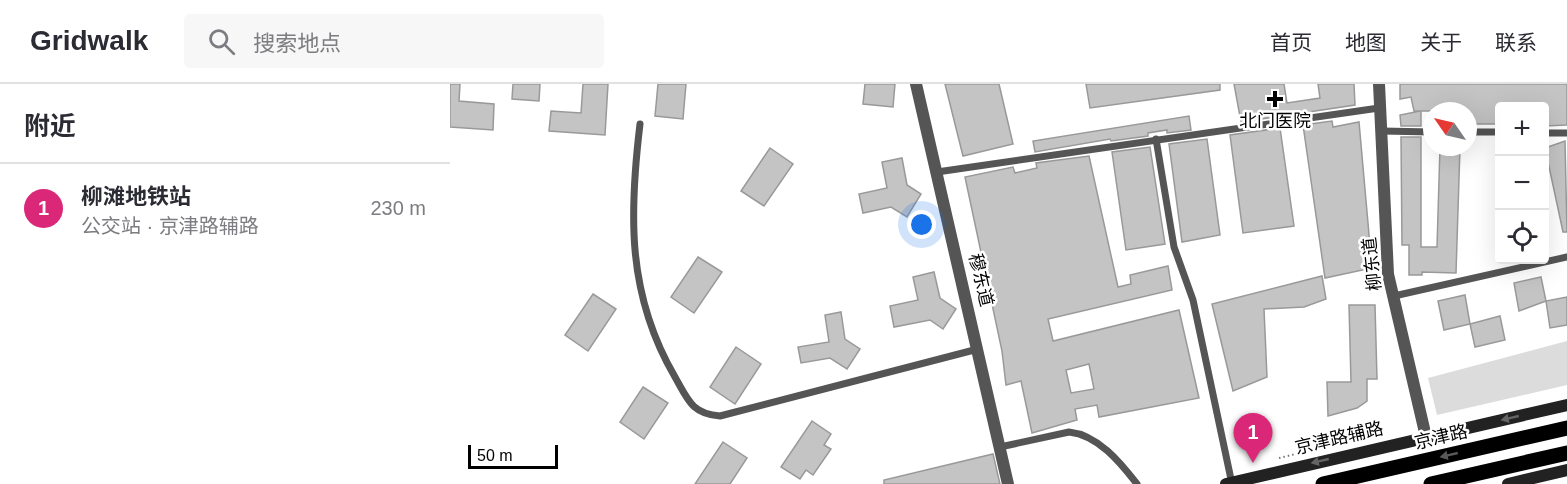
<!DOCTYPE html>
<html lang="zh">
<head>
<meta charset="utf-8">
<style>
  :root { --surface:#fff; --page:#f7f7f7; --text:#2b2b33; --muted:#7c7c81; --line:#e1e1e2; --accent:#db2777 }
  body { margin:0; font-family:Arial,"Noto Sans SC",sans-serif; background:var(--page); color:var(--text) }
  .controls { position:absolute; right:18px; top:18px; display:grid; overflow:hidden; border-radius:6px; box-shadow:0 6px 24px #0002 }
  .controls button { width:54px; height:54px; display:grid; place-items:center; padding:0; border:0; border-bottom:2px solid var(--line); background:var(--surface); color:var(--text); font:30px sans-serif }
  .compass { position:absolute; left:973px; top:18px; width:54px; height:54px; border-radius:50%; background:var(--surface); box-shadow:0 6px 24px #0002; rotate:304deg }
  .scale { position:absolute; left:18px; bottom:15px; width:90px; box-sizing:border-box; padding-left:6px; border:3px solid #000; border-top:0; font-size:16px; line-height:21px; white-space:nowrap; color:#000; -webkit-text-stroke:4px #fff; paint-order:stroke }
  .you { position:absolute; left:472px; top:141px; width:21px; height:21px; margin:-15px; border:4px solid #fff; border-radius:50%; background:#1a73e8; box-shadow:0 0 0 9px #1a73e833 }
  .badge { display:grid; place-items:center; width:39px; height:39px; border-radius:50%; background:var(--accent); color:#fff; font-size:20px; font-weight:700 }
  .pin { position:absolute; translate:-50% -50px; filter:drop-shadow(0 2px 3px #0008) }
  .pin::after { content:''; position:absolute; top:32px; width:21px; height:18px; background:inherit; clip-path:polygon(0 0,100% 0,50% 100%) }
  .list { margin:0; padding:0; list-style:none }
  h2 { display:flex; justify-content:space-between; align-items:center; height:78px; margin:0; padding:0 24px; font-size:26px }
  h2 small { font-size:20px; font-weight:400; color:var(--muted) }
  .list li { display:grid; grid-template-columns:39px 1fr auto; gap:18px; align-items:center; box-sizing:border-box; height:90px; padding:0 24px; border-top:2px solid var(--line) }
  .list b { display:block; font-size:22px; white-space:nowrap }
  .list p { margin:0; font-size:20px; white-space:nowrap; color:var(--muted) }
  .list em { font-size:20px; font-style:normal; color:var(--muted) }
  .icon { flex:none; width:33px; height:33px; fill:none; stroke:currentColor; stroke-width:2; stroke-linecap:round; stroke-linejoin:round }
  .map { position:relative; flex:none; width:1117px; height:400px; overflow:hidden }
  header { display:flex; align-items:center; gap:36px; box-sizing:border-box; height:84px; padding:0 30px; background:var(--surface); border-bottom:2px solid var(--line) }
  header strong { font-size:28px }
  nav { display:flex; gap:33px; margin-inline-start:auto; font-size:21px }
  .search { width:420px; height:54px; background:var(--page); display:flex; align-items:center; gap:15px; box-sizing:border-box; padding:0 21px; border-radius:6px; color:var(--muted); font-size:22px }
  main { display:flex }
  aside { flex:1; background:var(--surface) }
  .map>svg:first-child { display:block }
  .green { fill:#dcdcdc }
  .building { fill:#c4c4c4; stroke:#999; stroke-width:1.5; fill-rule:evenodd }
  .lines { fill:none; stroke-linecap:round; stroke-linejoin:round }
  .path { stroke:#777; stroke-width:2; stroke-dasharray:1.5 3; stroke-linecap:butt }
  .lane { stroke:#555; stroke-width:7 }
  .street { stroke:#555; stroke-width:12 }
  .secondary { stroke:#222; stroke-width:12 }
  .primary { stroke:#000; stroke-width:15 }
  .oneway { fill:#646464 }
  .oneway2 { fill:#595959 }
  .poi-dot { fill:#000; stroke:#fff; stroke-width:2 }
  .labels { text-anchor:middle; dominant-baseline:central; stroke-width:5; stroke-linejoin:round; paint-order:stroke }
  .poi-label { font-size:18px; fill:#000; stroke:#fff }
  .street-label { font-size:18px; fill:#000; stroke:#fff }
</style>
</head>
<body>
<header>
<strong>Gridwalk</strong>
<div class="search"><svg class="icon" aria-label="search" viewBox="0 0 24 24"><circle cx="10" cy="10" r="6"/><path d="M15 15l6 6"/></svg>搜索地点</div>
<nav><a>首页</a><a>地图</a><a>关于</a><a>联系</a></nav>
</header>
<main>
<aside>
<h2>附近<small></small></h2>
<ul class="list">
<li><span class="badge">1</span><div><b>柳滩地铁站</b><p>公交站 · 京津路辅路</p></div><em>230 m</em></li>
</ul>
</aside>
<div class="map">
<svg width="1117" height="400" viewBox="0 0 1117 400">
  <rect width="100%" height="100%" fill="#fff"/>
  <polygon class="green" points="1117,257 1117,301 987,331 978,294"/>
  <g class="building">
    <polygon points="0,0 10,0 9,17 44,20 43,46 0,43"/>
    <polygon points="63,0 90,0 89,17 62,15"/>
    <polygon points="133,0 158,0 155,51 99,47 101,27 131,29"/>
    <polygon points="208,0 236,0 233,35 205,32"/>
    <polygon points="415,0 445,0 443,23 413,20"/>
    <polygon points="495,0 549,0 563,60 513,72"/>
    <polygon points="636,0 770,0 770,6 640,24"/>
    <polygon points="784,0 834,0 837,19 870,14 868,0 904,0 905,21 791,38"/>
    <polygon points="950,0 1117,0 1117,41 1095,42 1095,22 1050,22 1050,40 1018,40 1018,27 971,27 971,42 951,42 950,31 970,27 964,27 961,13 950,15"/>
    <polygon points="739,32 741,46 717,49 717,46 698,49 698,52 661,57 660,55 585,68 583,57"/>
    <polygon points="882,37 883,43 909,38 922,184 875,194 853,41"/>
    <polygon points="830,44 844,142 793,149 780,51"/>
    <polygon points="951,53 971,53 971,163 987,163 990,63 1010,63 1006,189 972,188 972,191 959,191 959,161 952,161"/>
    <polygon points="757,55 770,151 732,158 719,60"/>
    <polygon points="1115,57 1117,148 1113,148 1095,64"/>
    <polygon points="700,63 715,160 676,166 662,68"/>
    <polygon points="320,64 343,80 314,122 291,107"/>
    <path d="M639,72L668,203L681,200L680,191L718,182L722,206L598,235L603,257L729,226L749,314L649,333L647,321L625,325L627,336L582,349L571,297L556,301L552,267L515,93L563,83L565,89L587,84L586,79ZM639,280L644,305L621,309L616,286Z"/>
    <polygon points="452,74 457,101 471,110 457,133 441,123 413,129 409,110 437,104 432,78"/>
    <polygon points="248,173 272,188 244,229 221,213"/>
    <polygon points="484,188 490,214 506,225 493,245 480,236 444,243 440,222 468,216 463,193"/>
    <polygon points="872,192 876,215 854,223 814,225 817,293 783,307 762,220"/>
    <polygon points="1091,193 1096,217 1069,227 1064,199"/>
    <polygon points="143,210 166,225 138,267 115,251"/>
    <polygon points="1015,211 1020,240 994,246 988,217"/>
    <polygon points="1117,213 1117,241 1100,244 1096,217"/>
    <polygon points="899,221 925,221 927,295 917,295 917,317 907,324 878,332 877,298 901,298"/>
    <polygon points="391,228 395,255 410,265 397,285 380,274 351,279 348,263 379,258 375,231"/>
    <polygon points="1050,232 1055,256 1025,263 1020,240"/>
    <polygon points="286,263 311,280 285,320 260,303"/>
    <polygon points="193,303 218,319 194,355 170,338"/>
    <polygon points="362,337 381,350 374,361 381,365 363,391 356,386 350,395 331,383"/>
    <polygon points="273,358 297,374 280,400 245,400"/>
    <polygon points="543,370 550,400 434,400 434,396"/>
  </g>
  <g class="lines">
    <polyline class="path" points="829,374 892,359 915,347"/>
    <g class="lane">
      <path d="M190,40C179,131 177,211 225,293C238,316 242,330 270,332L528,265"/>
      <polyline points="932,47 982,48"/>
      <polyline points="1018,48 1050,48"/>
      <polyline points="1094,49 1117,49"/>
      <polyline points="706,55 724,163 743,216 782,400"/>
      <polyline points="487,88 929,24"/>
      <polyline points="944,212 1117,173"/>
      <path d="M550,363L619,348C648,351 670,378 687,400"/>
    </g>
    <g class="street">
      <polyline points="466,0 558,400"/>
      <polyline points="929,0 938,190 976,353"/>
    </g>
    <g class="secondary">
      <polyline points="776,400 1117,321"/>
      <polyline points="1058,400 1117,386"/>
    </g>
    <g class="primary">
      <polyline points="873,400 1117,344"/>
      <polyline points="981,400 1117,369"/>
    </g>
  </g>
  <defs><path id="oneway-solid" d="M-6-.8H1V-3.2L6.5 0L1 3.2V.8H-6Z" transform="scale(1.5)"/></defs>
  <g class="oneway">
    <use href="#oneway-solid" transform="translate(1060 334) rotate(167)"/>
    <use href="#oneway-solid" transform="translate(870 377) rotate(167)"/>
  </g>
  <use class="oneway2" href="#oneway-solid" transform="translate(999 371) rotate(167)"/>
  <path class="poi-dot" d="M822 6h6v6h6v6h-6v6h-6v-6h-6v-6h6z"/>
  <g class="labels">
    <g class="poi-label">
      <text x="825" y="37">北门医院</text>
    </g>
    <g class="street-label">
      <text transform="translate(922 180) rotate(-96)">柳东道</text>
      <text transform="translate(531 196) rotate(77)">穆东道</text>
      <text transform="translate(991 353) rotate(-13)">京津路</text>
      <text transform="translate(889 354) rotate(-13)">京津路辅路</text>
    </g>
  </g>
</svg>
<div class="controls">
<button>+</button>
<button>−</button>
<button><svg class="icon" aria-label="locate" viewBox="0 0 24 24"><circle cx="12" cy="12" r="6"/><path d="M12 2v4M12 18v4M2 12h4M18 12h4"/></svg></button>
</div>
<svg class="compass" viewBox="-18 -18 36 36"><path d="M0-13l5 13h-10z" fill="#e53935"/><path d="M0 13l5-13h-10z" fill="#7c7c81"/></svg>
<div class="scale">50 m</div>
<div class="you"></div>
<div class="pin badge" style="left:803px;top:379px">1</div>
</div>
</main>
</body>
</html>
